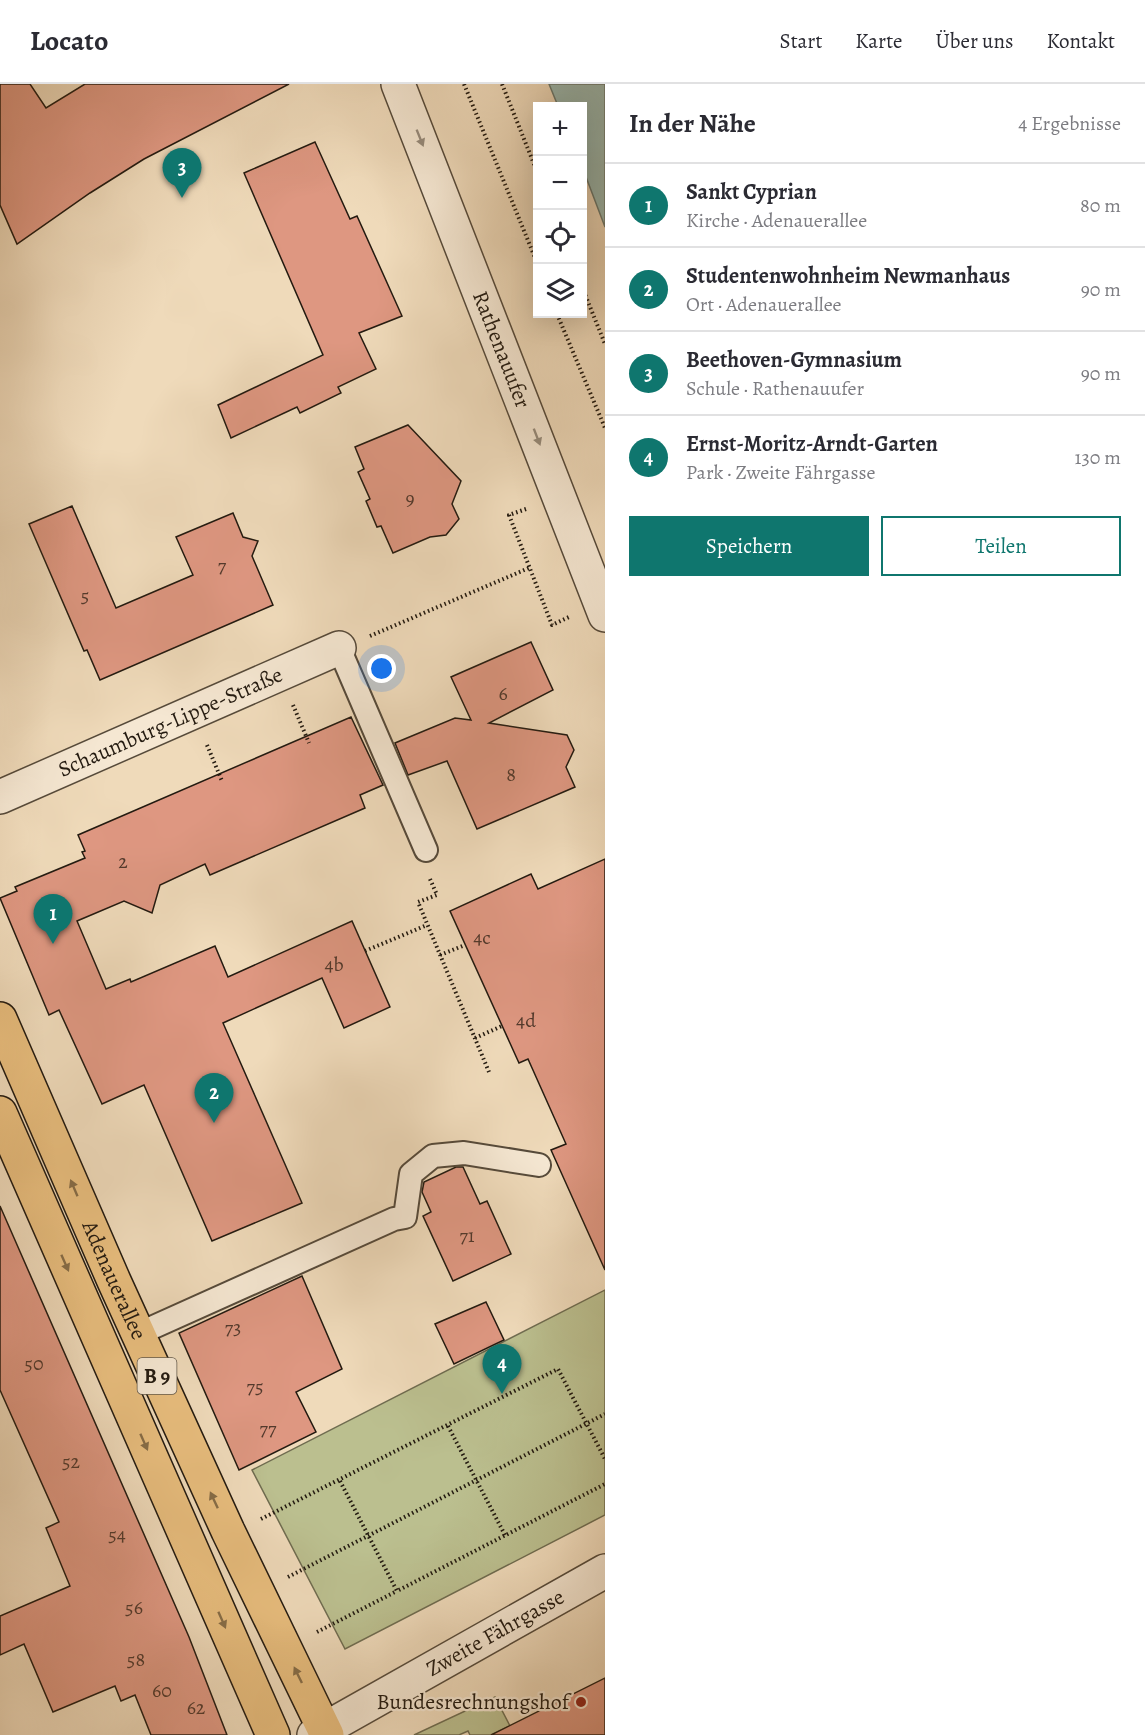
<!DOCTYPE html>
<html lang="de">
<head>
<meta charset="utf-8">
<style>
  :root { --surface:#fff; --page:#f2f2f3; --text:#2b2b33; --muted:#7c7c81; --line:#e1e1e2; --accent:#0f766e }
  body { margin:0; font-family:Alegreya,serif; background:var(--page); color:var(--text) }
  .controls { position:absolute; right:18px; top:18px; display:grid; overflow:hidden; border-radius:0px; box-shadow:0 6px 24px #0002 }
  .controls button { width:54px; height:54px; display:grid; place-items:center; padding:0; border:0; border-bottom:2px solid var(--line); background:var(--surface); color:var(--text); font:30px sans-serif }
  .you { position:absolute; left:382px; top:585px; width:21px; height:21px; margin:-15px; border:4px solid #fff; border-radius:50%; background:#1a73e8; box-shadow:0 0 0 9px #1a73e833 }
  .badge { display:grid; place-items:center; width:39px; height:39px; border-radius:50%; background:var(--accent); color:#fff; font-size:20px; font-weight:700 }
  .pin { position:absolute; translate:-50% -50px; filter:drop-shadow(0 2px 3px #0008) }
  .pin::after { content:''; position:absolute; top:32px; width:21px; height:18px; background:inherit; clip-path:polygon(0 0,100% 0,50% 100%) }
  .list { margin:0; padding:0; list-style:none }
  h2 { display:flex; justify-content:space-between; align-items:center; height:78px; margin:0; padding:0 24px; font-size:26px }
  h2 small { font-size:20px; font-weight:400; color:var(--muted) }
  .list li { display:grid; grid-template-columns:39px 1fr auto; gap:18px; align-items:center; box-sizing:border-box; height:84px; padding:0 24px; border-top:2px solid var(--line) }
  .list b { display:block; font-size:22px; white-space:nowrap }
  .list p { margin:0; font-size:20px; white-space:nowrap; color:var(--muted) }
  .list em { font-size:20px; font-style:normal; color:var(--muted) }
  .actions { display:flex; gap:12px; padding:18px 24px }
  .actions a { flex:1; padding:14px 0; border:2px solid var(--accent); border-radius:0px; text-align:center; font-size:21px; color:var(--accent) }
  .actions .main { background:var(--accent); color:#fff }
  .icon { flex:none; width:33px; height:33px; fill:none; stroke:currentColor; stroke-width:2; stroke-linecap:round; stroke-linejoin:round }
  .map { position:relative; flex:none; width:605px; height:1651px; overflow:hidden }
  header { display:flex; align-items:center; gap:36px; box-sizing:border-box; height:84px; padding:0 30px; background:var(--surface); border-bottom:2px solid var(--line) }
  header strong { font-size:28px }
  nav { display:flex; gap:33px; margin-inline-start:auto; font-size:21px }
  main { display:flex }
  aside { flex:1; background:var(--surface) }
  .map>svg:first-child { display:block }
  .green { fill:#bbbf8f; stroke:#6f6c50; stroke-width:1.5 }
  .water { fill:#9abab2; stroke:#6a7a71; stroke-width:1.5 }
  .building { fill:#de9781; stroke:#231a10; stroke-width:1.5 }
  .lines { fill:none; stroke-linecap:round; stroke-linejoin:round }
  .lane-casing { stroke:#564a3a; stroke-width:26 }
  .street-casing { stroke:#564a3a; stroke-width:36 }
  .primary-casing { stroke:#231a10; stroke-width:36 }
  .path { stroke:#231a10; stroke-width:4; stroke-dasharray:1.5 3; stroke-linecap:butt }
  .lane { stroke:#f5e7d2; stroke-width:22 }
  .street { stroke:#f5e7d2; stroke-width:33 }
  .primary { stroke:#e8bd7d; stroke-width:33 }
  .oneway { fill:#968b7b }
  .oneway2 { fill:#866c46 }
  .poi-dot { fill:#8f2418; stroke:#f5e7d2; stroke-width:2 }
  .labels { text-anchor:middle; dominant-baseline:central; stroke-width:4.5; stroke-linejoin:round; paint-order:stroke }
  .number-label { font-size:20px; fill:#52392c }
  .shield { fill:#f5e7d2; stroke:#62584a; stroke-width:1.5 }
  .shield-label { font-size:21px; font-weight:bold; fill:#231a10 }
  .street-label { font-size:22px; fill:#231a10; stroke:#f5e7d2 }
  .poi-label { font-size:22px; fill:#231a10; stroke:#f5e7d2; text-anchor:end }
</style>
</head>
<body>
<header>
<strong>Locato</strong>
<nav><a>Start</a><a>Karte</a><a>Über uns</a><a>Kontakt</a></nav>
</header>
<main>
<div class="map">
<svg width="605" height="1651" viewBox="0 0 605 1651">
  <rect width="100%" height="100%" fill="#efdaba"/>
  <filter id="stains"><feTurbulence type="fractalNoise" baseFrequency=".00333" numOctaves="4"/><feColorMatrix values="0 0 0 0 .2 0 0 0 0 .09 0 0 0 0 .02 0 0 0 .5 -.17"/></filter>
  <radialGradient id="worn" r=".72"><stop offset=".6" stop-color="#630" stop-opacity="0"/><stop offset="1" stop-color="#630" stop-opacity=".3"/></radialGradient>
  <g class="green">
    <polygon points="605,1206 605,1431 345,1565 252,1386"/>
    <polygon points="495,1613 510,1642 492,1651 470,1651 468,1647 459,1651 414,1651"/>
  </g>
  <polygon class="water" points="549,0 605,0 605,143 583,85 582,22 558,22"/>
  <g class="building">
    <polygon points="0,0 30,0 46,24 85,0 289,0 144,75 90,109 17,160 0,121"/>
    <polygon points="315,58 350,135 357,132 402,232 359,249 376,285 338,303 341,309 300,329 297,323 231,354 218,321 323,271 244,89"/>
    <polygon points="408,341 461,397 452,420 459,435 446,451 430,453 393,469 381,442 377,443 366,417 370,415 358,388 364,385 355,363"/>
    <polygon points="72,422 116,524 193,491 176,453 233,429 243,453 258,457 252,472 273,521 100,596 87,566 84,567 29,440"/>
    <polygon points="531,558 553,606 489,639 567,651 574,666 566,683 575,703 477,745 447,677 408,691 395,659 455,634 471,636 451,593"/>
    <polygon points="351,633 383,701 360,711 365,724 210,791 205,780 160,801 152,829 124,817 77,837 106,905 130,895 131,898 215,862 228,893 352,837 390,923 344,944 322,894 223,939 302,1119 212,1157 144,1001 102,1020 59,926 49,931 0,814 17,807 15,803 85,774 82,768 85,767 78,751"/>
    <polygon points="605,775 605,1186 551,1066 566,1060 528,975 519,979 450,827 531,790 538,805"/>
    <polygon points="456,1083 463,1083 480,1120 487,1117 511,1170 453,1197 423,1132 431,1128 422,1108 424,1098"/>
    <polygon points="0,1122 189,1553 227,1651 151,1651 135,1611 121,1617 115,1602 53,1628 24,1560 0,1571 0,1532 70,1502 46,1444 59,1438 0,1306"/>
    <polygon points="302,1192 342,1285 296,1308 316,1348 239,1386 179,1249"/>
    <polygon points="486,1218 504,1256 454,1280 435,1240"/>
    <polygon points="605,1594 605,1651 491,1651"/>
  </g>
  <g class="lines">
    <g class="lane-casing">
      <g id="lane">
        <polyline points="339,564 426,766"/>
        <polyline points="138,1250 394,1135 405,1133 411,1090 433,1072 464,1069 539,1081"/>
      </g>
    </g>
    <g class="street-casing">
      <g id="street">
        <path id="s1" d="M398,0L605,531"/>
        <path id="s2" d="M0,713L339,564"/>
        <path id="s3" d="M314,1651L605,1487"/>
      </g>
    </g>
    <g class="primary-casing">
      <g id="primary">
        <path id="s4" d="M0,935L114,1197L228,1447L327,1651"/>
        <polyline points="0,1029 273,1651"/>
      </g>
    </g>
    <g class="path">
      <polyline points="464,0 538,181"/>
      <polyline points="502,0 538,90"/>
      <polyline points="582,203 605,260"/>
      <polyline points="557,230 605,344"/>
      <polyline points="526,425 509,431 552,541 569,533"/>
      <polyline points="370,552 529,484"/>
      <polyline points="293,621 309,659"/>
      <polyline points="207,661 222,697"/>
      <polyline points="430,795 437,811 418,818 489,988"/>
      <polyline points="365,867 427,841"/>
      <polyline points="440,871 465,861"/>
      <polyline points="475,954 502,942"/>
      <polyline points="448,1342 506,1453"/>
      <polyline points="340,1397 397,1507 605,1400"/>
      <polyline points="261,1435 558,1285 605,1375"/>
      <polyline points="288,1493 605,1330"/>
      <polyline points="317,1548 397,1507"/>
    </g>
    <use href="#lane" class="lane"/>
    <use href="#street" class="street"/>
    <use href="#primary" class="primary"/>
  </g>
  <defs><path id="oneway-solid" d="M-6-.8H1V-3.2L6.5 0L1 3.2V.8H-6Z" transform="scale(1.5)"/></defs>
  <g class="oneway">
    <use href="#oneway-solid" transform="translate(420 54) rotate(68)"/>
    <use href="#oneway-solid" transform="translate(537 353) rotate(69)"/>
  </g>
  <g class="oneway2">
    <use href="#oneway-solid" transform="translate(74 1104) rotate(-113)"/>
    <use href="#oneway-solid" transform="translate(65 1179) rotate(66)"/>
    <use href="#oneway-solid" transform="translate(144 1358) rotate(66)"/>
    <use href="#oneway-solid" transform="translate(214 1416) rotate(-115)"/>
    <use href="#oneway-solid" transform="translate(222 1536) rotate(66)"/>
    <use href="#oneway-solid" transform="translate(298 1591) rotate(-116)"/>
  </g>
  <circle class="poi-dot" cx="581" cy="1618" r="6"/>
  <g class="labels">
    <g class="number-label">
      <text x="410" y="414">9</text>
      <text x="222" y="481">7</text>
      <text x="85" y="511">5</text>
      <text x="503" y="609">6</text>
      <text x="511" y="690">8</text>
      <text x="123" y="777">2</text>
      <text x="482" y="853">4c</text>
      <text x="334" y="880">4b</text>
      <text x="526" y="936">4d</text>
      <text x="467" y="1151">71</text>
      <text x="233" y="1243">73</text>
      <text x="34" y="1279">50</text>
      <text x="255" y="1302">75</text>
      <text x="268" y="1344">77</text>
      <text x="71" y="1377">52</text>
      <text x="117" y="1450">54</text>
      <text x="134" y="1523">56</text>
      <text x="136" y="1575">58</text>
      <text x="162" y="1606">60</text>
      <text x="196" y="1623">62</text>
    </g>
    <rect class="shield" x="137.5" y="1274" width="39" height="36" rx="4.5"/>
    <g class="shield-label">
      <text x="157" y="1292">B 9</text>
    </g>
    <g class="street-label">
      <text stroke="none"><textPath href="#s1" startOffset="285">Rathenauufer</textPath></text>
      <text stroke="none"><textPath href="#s2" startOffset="186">Schaumburg-Lippe-Straße</textPath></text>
      <text stroke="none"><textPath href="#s4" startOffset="285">Adenauerallee</textPath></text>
      <text stroke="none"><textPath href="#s3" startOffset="208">Zweite Fährgasse</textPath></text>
    </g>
    <g class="poi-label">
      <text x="569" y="1618">Bundesrechnungshof</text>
    </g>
  </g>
  <rect width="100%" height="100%" filter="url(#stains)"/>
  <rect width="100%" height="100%" fill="url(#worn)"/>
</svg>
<div class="controls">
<button>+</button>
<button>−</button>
<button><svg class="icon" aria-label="locate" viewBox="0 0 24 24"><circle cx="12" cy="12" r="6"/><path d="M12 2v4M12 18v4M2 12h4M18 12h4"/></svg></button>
<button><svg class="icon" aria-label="layers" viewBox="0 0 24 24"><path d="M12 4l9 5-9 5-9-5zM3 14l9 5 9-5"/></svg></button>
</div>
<div class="you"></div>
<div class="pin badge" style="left:53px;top:860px">1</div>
<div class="pin badge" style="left:214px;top:1039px">2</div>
<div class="pin badge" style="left:182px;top:114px">3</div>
<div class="pin badge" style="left:502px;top:1310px">4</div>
</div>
<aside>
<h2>In der Nähe<small>4 Ergebnisse</small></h2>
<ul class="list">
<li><span class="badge">1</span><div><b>Sankt Cyprian</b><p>Kirche · Adenauerallee</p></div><em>80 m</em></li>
<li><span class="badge">2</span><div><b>Studentenwohnheim Newmanhaus</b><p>Ort · Adenauerallee</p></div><em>90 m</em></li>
<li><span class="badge">3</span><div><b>Beethoven-Gymnasium</b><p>Schule · Rathenauufer</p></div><em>90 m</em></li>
<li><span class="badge">4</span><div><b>Ernst-Moritz-Arndt-Garten</b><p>Park · Zweite Fährgasse</p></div><em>130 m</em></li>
</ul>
<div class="actions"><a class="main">Speichern</a><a>Teilen</a></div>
</aside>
</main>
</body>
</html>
